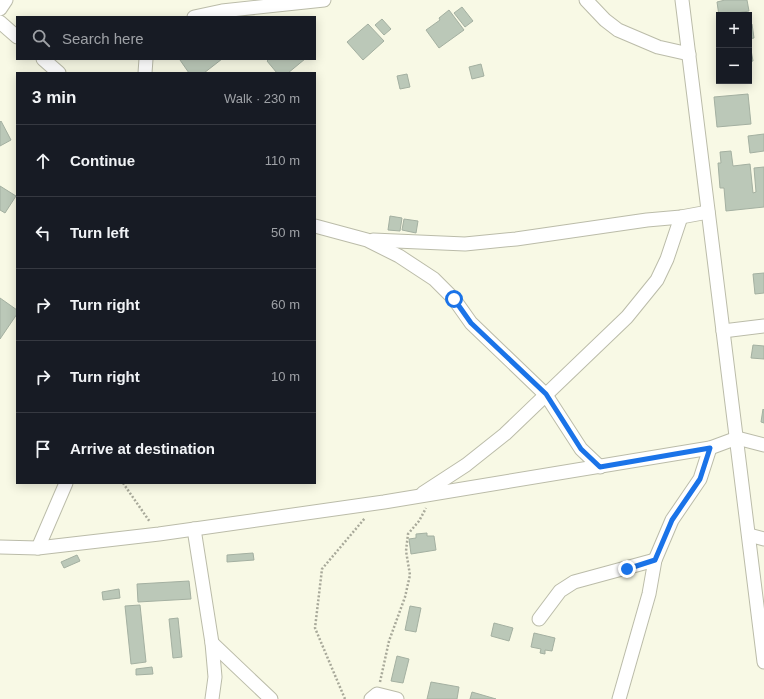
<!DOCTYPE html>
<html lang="en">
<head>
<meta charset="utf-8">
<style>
  :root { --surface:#171b24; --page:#242831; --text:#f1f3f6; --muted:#9ea1a6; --line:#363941 }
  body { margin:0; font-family:Arial,sans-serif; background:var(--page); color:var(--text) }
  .controls { position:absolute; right:12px; top:12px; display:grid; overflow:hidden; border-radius:0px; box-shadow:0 2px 10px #0003 }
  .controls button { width:36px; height:36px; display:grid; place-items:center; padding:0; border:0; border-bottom:1px solid var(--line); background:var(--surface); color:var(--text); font:20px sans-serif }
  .stop { position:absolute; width:12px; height:12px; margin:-9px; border:3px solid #1a73e8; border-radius:50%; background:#fff }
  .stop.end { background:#1a73e8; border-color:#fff; box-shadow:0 1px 4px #0008 }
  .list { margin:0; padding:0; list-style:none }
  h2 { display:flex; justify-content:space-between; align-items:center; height:52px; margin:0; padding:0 16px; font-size:17px }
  h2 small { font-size:13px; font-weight:400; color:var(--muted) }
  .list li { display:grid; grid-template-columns:26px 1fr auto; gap:12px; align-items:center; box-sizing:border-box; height:72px; padding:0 16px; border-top:1px solid var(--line) }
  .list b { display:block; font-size:15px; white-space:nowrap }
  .list em { font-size:13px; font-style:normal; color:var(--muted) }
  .icon { flex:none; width:22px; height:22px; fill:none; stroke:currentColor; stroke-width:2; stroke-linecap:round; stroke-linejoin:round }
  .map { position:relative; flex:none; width:764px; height:699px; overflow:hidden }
  .search { position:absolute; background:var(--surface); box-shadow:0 2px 10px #0003; left:16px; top:16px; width:300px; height:44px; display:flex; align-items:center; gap:10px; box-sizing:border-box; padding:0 14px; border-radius:0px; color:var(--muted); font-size:15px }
  .panel { position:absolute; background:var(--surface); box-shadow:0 2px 10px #0003; left:16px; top:72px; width:300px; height:412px; border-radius:0px }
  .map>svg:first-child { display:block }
  .building { fill:#bbc8b8; stroke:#a4b0a1 }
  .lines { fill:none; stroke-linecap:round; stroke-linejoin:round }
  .street-casing { stroke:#bbbca9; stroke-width:15 }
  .path { stroke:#a8a99a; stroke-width:2.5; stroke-dasharray:2 2; stroke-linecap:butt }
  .street { stroke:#fff; stroke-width:13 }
  .route { stroke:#1a73e8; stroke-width:5 }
</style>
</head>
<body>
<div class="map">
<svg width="764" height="699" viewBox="0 0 764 699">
  <rect width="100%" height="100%" fill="#f8f9e5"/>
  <g class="building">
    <polygon points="725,0 747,0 749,11 719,16 717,2"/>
    <polygon points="462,7 473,21 465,27 454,13"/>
    <polygon points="449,10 464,30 439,48 426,30 440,20 439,18"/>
    <polygon points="382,19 391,29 384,35 375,25"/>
    <polygon points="368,24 384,41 363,60 347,42"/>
    <polygon points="752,24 754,38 749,39 749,25"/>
    <polygon points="749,50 751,50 753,61 749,62"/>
    <polygon points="181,59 222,59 204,73 189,73 180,60"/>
    <polygon points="269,59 305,59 288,73 277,73 267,61"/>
    <polygon points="481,64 484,76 472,79 469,67"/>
    <polygon points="407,74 410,87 400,89 397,76"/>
    <polygon points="748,94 751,124 717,127 714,97"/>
    <polygon points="1,121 11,140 0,146 0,122"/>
    <polygon points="764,134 764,151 750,153 748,136"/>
    <polygon points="731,151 733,166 750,164 753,193 756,192 754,168 764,167 764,207 726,211 724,188 720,188 718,163 721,163 720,152"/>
    <polygon points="0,186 16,196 5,213 0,210"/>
    <polygon points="390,216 402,218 400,231 388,230"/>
    <polygon points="404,219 418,221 416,233 402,230"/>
    <polygon points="764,273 764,293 755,294 753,274"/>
    <polygon points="0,298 17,310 17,314 0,339"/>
    <polygon points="753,345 764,346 764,359 751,358"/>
    <polygon points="763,409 764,410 764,423 761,422"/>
    <polygon points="427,533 427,536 434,536 436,550 411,554 409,539 416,538 416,534"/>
    <polygon points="253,553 254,560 227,562 227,555"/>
    <polygon points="77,555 80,561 64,568 61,562"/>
    <polygon points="189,581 191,599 138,602 137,584"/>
    <polygon points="119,589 120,598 103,600 102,592"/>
    <polygon points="140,605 146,662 131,664 125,606"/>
    <polygon points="410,606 421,608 416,632 405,630"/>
    <polygon points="178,618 182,657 173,658 169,619"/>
    <polygon points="494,623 513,628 509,641 491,636"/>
    <polygon points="534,633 555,638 552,651 545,650 545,654 540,653 541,649 531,647"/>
    <polygon points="397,656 409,659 403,683 391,681"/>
    <polygon points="152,667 153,674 136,675 136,669"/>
    <polygon points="431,682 459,687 457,699 427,699"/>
    <polygon points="472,692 496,699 470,699"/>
  </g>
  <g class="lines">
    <g class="street-casing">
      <g id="street">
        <polyline points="586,0 605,20 618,30 658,47 689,54"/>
        <polyline points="682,0 764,662"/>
        <polyline points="0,9 6,0"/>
        <polyline points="194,17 222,11 324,0"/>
        <polyline points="0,22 17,37"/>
        <polyline points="43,59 59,73"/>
        <polyline points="145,73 146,59"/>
        <polyline points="315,226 367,240 399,256 434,279 454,299 471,323 546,395 581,449 600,467"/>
        <polyline points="373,240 465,244 516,239 647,220 681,217 708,212"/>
        <polyline points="723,331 764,326"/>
        <polyline points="423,493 466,465 505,434 627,317 657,280 667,259 681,217"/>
        <polyline points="194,529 212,643 215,677 212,699"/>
        <polyline points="749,535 764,539"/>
        <polyline points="0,547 38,548 159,534 384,502 710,448 737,438 764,445"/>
        <polyline points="38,548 66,483"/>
        <polyline points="539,619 560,591 574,582 655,560"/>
        <polyline points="212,643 271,699"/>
        <polyline points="371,699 377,694 397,699"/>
        <polyline points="619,699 649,594 655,560 672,520 700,479 710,448"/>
      </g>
    </g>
    <g class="path">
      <polyline points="123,483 150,522"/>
      <polyline points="380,682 389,641 405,597 410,575 406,551 408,534 419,521 426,508"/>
      <polyline points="345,699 315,628 322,569 365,518"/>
    </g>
    <use href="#street" class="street"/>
  </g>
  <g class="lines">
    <polyline class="route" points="454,299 471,323 546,394 581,449 600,467 710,448 700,479 672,520 655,560 627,569"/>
  </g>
</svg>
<div class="controls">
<button>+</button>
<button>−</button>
</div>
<div class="stop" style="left:454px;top:299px"></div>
<div class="stop end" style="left:627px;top:569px"></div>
<div class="search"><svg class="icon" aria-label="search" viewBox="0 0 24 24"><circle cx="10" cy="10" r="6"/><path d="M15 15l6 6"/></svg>Search here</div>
<section class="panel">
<h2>3 min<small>Walk · 230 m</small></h2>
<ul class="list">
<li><svg class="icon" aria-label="ahead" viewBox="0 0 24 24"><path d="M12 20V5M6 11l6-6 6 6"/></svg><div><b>Continue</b></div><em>110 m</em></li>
<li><svg class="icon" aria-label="left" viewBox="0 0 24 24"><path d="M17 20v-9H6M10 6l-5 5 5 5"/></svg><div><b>Turn left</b></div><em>50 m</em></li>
<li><svg class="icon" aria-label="right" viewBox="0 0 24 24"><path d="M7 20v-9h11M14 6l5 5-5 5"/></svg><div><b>Turn right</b></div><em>60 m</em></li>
<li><svg class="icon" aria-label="right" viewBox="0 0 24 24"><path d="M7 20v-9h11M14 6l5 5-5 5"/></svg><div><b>Turn right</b></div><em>10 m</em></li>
<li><svg class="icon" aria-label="arrive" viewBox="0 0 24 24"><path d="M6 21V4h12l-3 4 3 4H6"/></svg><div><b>Arrive at destination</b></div></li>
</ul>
</section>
</div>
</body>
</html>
